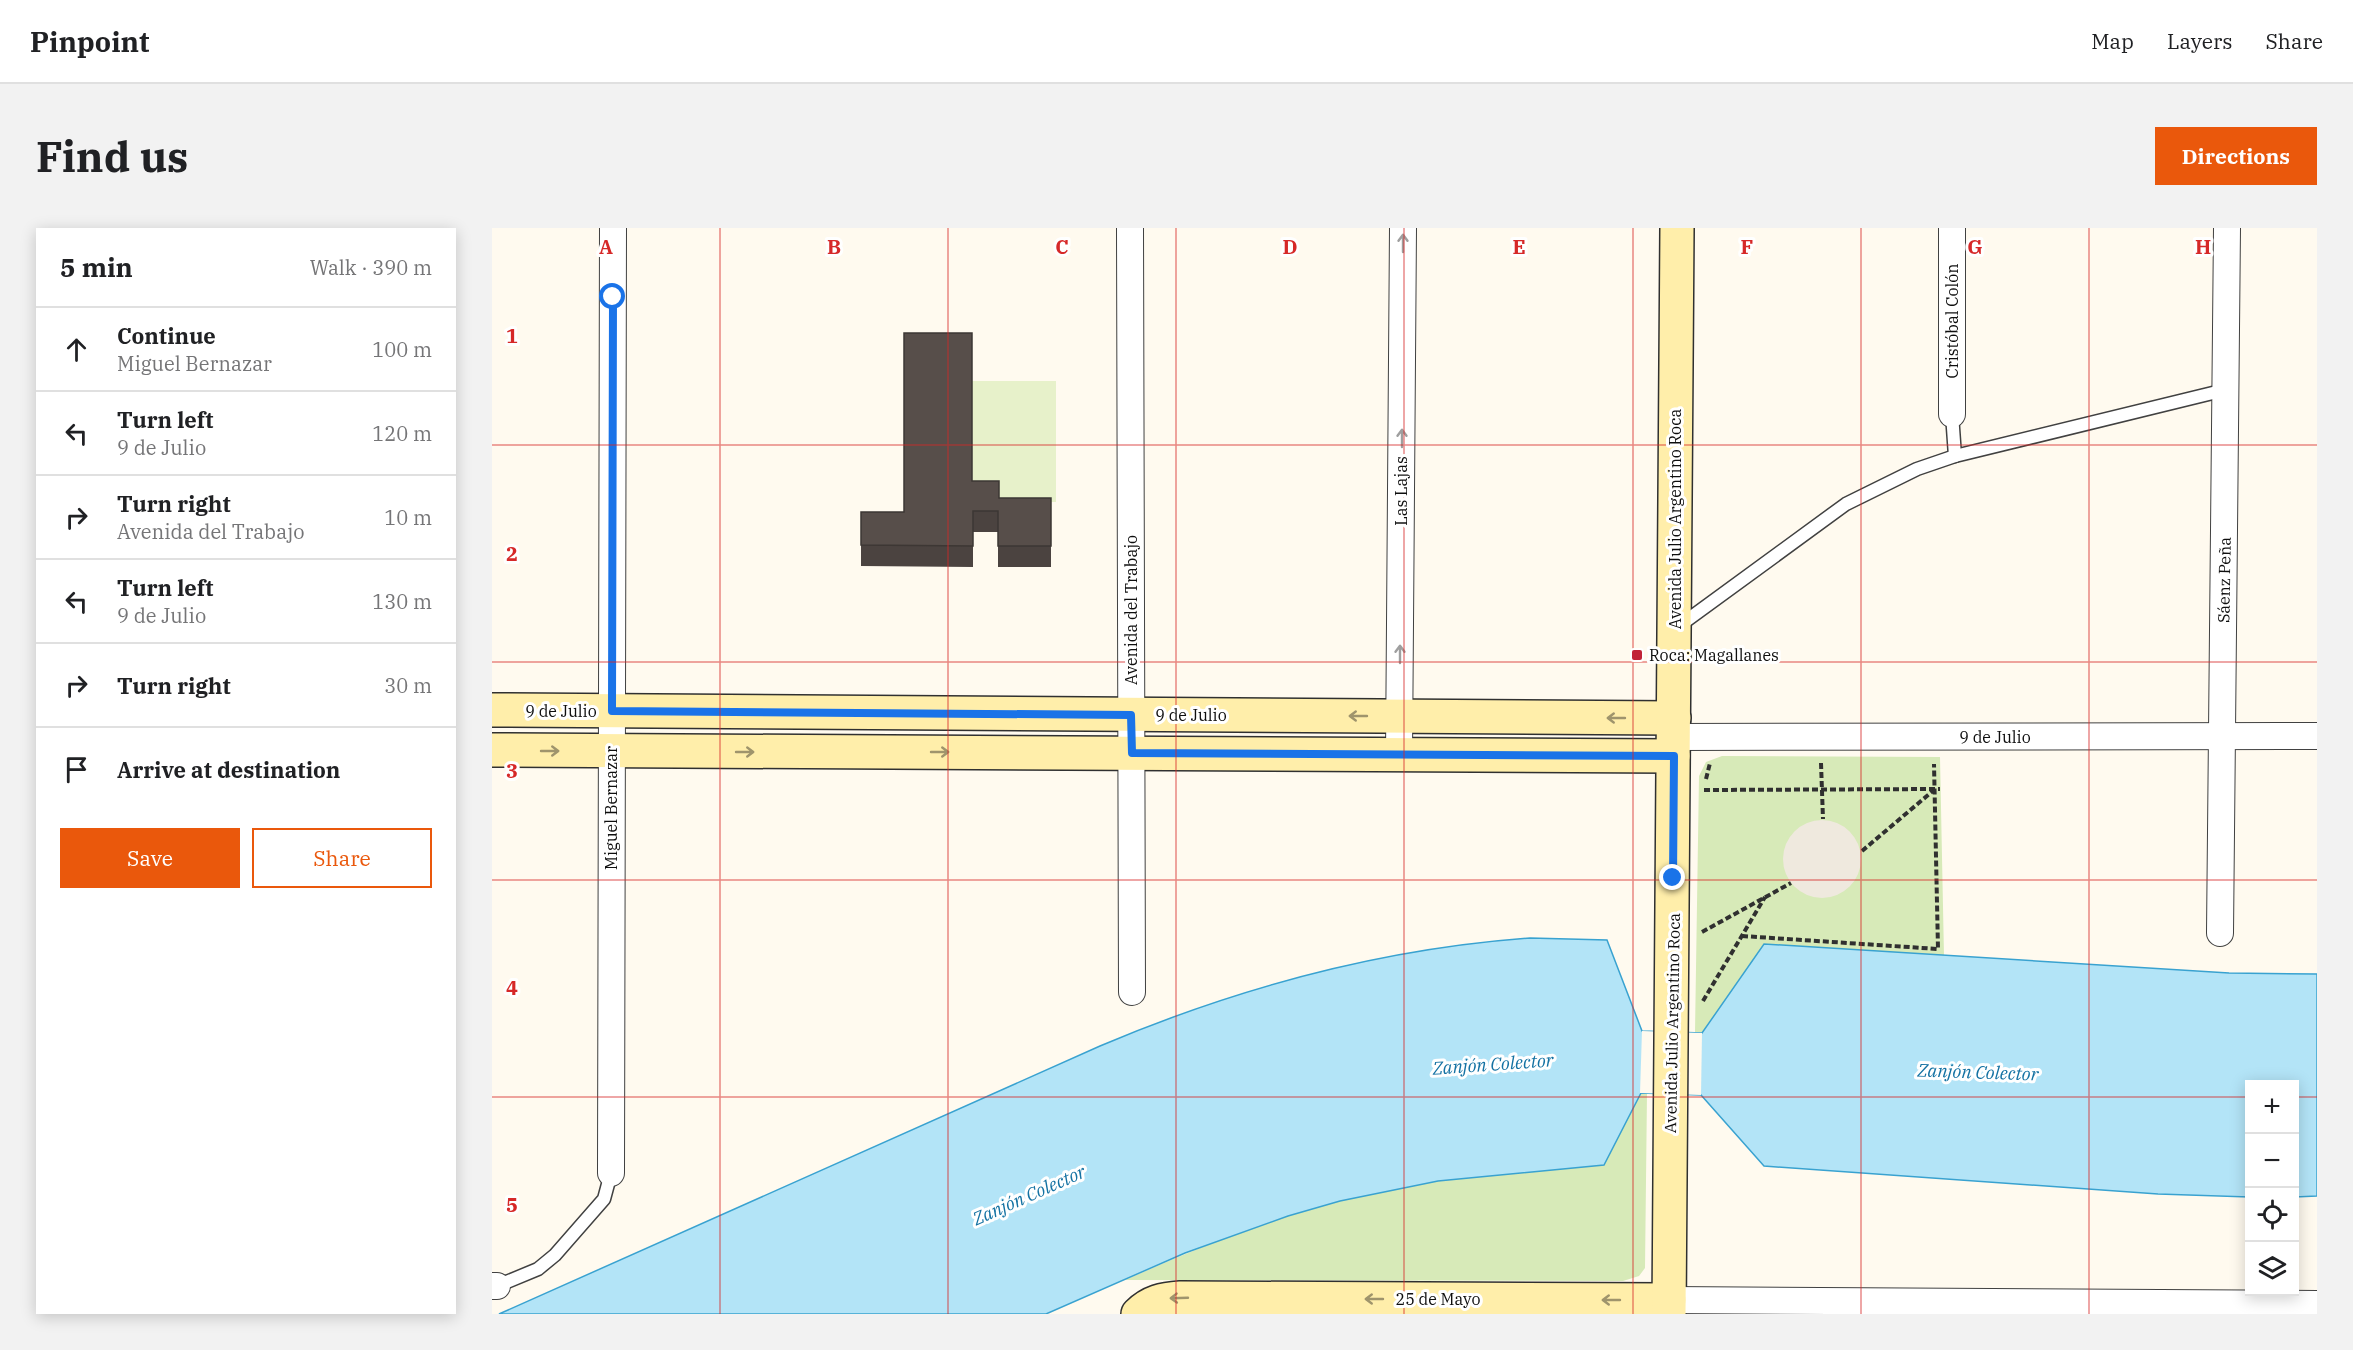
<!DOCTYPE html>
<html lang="en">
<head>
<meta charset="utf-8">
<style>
  :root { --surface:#fff; --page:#f2f2f2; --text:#202124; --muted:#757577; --line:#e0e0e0; --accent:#ea580c }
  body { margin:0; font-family:"IBM Plex Serif",serif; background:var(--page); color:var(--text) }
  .controls { position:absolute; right:18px; bottom:18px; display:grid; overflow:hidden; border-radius:0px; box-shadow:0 3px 15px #0003 }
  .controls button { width:54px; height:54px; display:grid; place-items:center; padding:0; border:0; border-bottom:2px solid var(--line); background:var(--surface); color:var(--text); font:30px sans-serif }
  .stop { position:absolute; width:18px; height:18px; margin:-14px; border:4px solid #1a73e8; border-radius:50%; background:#fff }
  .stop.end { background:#1a73e8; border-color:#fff; box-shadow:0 2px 6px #0008 }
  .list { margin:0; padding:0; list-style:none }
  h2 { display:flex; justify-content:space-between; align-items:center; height:78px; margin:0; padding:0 24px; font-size:26px }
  h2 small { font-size:20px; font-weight:400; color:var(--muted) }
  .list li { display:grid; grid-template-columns:39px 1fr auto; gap:18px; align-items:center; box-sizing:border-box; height:84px; padding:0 24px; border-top:2px solid var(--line) }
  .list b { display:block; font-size:22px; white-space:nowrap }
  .list p { margin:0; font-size:20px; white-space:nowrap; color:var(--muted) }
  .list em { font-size:20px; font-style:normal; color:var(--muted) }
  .actions { display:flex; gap:12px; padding:18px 24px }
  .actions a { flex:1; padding:14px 0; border:2px solid var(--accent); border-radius:0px; text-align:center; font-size:21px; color:var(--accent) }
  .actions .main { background:var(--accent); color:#fff }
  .icon { flex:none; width:33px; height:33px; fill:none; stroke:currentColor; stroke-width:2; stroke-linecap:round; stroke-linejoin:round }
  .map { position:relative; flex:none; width:1825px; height:1086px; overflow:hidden; border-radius:0px }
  header { display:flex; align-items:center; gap:36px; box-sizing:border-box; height:84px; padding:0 30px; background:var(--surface); border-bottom:2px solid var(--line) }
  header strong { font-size:28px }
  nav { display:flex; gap:33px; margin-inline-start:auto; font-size:21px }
  .intro { display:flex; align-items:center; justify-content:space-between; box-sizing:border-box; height:144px; padding:0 36px }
  h1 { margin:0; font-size:42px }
  .button { padding:15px 27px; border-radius:0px; background:var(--accent); color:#fff; font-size:21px; font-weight:700 }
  main { display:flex; gap:36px; padding:0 36px }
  aside { flex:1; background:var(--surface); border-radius:0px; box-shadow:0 3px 15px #0003 }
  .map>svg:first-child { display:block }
  .green { fill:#d7eab8 }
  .pitch { fill:#e7f1ca }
  .plaza { fill:#efe9de }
  .water { fill:#b3e4f7; stroke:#39a2d0; stroke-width:1.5 }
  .pier { fill:#fffaef }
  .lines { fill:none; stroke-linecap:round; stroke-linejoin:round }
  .lane-casing { stroke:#414141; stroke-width:15 }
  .street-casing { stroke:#414141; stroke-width:28 }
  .secondary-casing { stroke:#303030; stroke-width:36 }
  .path { stroke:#303030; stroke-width:4; stroke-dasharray:6 3; stroke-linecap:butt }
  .lane { stroke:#fff; stroke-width:12 }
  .street { stroke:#fff; stroke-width:26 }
  .secondary { stroke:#fea; stroke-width:33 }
  .wall { fill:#4b4340 }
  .building { fill:#574e4a; stroke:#3d3734; stroke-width:1.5 }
  .oneway { stroke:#9f9f9f }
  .oneway2 { stroke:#9f946c }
  .route { stroke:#1a73e8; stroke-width:8 }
  .grid { fill:none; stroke:#d62828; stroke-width:1.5; stroke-opacity:0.55 }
  .poi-dot { fill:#c12339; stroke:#fff; stroke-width:2 }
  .labels { text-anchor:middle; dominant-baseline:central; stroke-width:6; stroke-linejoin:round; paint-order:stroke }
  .street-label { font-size:16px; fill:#0e0e0e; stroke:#fff }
  .poi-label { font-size:16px; fill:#0e0e0e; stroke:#fff; text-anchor:start }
  .water-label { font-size:18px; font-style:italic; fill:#1472a3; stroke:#fff }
  .grid-label { font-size:20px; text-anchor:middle; font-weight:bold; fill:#d62828; stroke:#fff; stroke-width:6; stroke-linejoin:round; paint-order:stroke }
</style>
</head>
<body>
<header>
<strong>Pinpoint</strong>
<nav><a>Map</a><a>Layers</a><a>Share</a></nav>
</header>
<div class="intro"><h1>Find us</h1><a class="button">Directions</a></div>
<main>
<aside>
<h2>5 min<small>Walk · 390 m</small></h2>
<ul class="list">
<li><svg class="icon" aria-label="ahead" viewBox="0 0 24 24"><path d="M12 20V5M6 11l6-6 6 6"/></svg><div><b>Continue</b><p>Miguel Bernazar</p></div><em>100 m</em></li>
<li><svg class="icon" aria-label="left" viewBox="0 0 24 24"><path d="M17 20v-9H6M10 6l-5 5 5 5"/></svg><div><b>Turn left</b><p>9 de Julio</p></div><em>120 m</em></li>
<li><svg class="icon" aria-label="right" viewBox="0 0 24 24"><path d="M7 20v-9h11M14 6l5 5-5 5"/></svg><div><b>Turn right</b><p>Avenida del Trabajo</p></div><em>10 m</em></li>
<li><svg class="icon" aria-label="left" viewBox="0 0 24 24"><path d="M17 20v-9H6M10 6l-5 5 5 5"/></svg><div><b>Turn left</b><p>9 de Julio</p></div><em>130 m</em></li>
<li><svg class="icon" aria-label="right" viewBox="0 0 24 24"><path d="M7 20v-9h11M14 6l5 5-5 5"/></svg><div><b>Turn right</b></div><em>30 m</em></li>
<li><svg class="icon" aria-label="arrive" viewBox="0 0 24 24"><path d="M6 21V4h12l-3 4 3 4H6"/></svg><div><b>Arrive at destination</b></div></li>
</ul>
<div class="actions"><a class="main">Save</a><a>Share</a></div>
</aside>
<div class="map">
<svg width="1825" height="1086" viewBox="0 0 1825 1086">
  <rect width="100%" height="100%" fill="#fffaef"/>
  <g class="green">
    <polygon points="1230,528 1448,529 1452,728 1272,716 1211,804 1802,856 1758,856 1203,804 1207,548 1214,534"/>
    <path d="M706,836L1155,865L1153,1040L1147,1048L1131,1053L633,1052C719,1014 807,979 899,961C969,947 1040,943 1112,937L1148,866L137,1086Z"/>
  </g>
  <rect class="pitch" x="480" y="153" width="84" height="121"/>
  <circle class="plaza" cx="1330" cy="631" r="39"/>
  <path class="water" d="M1038,710L1115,712L1150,803L1210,805L1272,716L1737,745L1825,746V968L1803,969L1802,856H1758L1757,969L1666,966L1272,938L1209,867L1149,865L1112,937L946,953L848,973L796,988L693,1025L554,1086H7L608,818C747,759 887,721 1038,710Z"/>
  <polygon class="pier" points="1150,803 1210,805 1209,867 1148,865"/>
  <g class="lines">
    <g class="lane-casing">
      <g id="lane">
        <polyline points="1460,186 1463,228"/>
        <polyline points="1187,398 1354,276 1425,241 1463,228 1733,162"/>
        <polyline points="5,1058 46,1041 63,1027 112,971 119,945"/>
      </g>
    </g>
    <g class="street-casing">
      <g id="street">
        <polyline points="638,0 640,764"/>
        <polyline points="1460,186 1460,0"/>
        <polyline points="1182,509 1825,508"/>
        <polyline points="907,527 911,0"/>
        <polyline points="1728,705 1735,0"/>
        <polyline points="119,945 121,0"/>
        <polyline points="0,1058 5,1058"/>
        <polyline points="1177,1072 1825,1076"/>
      </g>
    </g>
    <g class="secondary-casing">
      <g id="secondary">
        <polyline points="0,482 1182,490"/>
        <polyline points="0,522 1181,528"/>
        <path d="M646,1086C658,1074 671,1071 688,1070L1177,1072"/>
        <polyline points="1177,1086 1185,0"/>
      </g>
    </g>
    <g class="path">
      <polyline points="1329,535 1331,591"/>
      <polyline points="1214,551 1218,535"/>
      <polyline points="1212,562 1448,561"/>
      <polyline points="1370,623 1442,562"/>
      <polyline points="1210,704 1299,655"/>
      <polyline points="1250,708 1446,721 1442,536"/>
      <polyline points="1211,773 1273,669"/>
    </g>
    <use href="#lane" class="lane"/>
    <use href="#street" class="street"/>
    <use href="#secondary" class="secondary"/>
  </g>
  <polygon class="wall" points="480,253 507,270 559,270 559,339 506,339 506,304 481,304 481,339 369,338 369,284 412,284"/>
  <polygon class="building" points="412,105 480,105 480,253 507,253 507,270 559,270 559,318 506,318 506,283 481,283 481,318 369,317 369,284 412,284"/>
  <defs><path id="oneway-shaft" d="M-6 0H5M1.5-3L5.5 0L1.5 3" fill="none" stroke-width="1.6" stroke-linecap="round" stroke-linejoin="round" transform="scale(1.5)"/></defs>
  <g class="oneway">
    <use href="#oneway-shaft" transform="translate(911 15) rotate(-90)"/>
    <use href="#oneway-shaft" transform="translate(910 210) rotate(-90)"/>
    <use href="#oneway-shaft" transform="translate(908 426) rotate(-90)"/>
  </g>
  <g class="oneway2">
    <use href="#oneway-shaft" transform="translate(866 488) rotate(-180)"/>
    <use href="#oneway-shaft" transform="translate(1124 490) rotate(-180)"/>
    <use href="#oneway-shaft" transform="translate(58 523)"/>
    <use href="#oneway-shaft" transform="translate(253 524)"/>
    <use href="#oneway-shaft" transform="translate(448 524)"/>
    <use href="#oneway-shaft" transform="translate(687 1070) rotate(178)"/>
    <use href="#oneway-shaft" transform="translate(882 1071) rotate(-180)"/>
    <use href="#oneway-shaft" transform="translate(1119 1072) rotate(-180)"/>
  </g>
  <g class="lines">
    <polyline class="route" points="121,69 120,483 639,487 640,525 1182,528 1181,650"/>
  </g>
  <path class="grid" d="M228,0V1086M456,0V1086M684,0V1086M912,0V1086M1141,0V1086M1369,0V1086M1597,0V1086M0,217H1825M0,434H1825M0,652H1825M0,869H1758M1802,869H1825"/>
  <rect class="poi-dot" x="1139" y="421" width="12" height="12" rx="3"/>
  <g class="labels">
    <g class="street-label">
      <text transform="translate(1460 93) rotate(-90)">Cristóbal Colón</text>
      <text transform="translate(909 263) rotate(-90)">Las Lajas</text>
      <text transform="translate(1183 291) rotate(-90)">Avenida Julio Argentino Roca</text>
      <text transform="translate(1732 352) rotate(-89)">Sáenz Peña</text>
      <text transform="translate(639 382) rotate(-90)">Avenida del Trabajo</text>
      <text x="69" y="483">9 de Julio</text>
      <text x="699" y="487">9 de Julio</text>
      <text x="1503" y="509">9 de Julio</text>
      <text transform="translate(119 580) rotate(-90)">Miguel Bernazar</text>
      <text transform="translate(1180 795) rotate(-89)">Avenida Julio Argentino Roca</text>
      <text x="946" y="1071">25 de Mayo</text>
    </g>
    <g class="poi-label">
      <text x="1157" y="427">Roca: Magallanes</text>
    </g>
    <g class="water-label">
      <text transform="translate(1001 836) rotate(-4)">Zanjón Colector</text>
      <text transform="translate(1486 844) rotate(2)">Zanjón Colector</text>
      <text transform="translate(537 967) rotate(-24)">Zanjón Colector</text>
    </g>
  </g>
  <g class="grid-label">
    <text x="114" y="26">A</text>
    <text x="342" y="26">B</text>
    <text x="570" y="26">C</text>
    <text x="798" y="26">D</text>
    <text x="1027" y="26">E</text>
    <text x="1255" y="26">F</text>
    <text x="1483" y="26">G</text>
    <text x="1711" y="26">H</text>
    <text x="20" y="115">1</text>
    <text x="20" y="333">2</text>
    <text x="20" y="550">3</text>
    <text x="20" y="767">4</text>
    <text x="20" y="984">5</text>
  </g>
</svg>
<div class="controls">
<button>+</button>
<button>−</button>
<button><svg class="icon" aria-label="locate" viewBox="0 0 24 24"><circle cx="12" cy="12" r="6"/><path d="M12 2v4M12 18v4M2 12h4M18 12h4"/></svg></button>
<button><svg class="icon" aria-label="layers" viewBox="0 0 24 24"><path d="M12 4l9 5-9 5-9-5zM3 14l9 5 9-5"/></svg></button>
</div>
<div class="stop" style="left:121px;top:69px"></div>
<div class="stop end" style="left:1181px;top:650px"></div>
</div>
</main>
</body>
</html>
